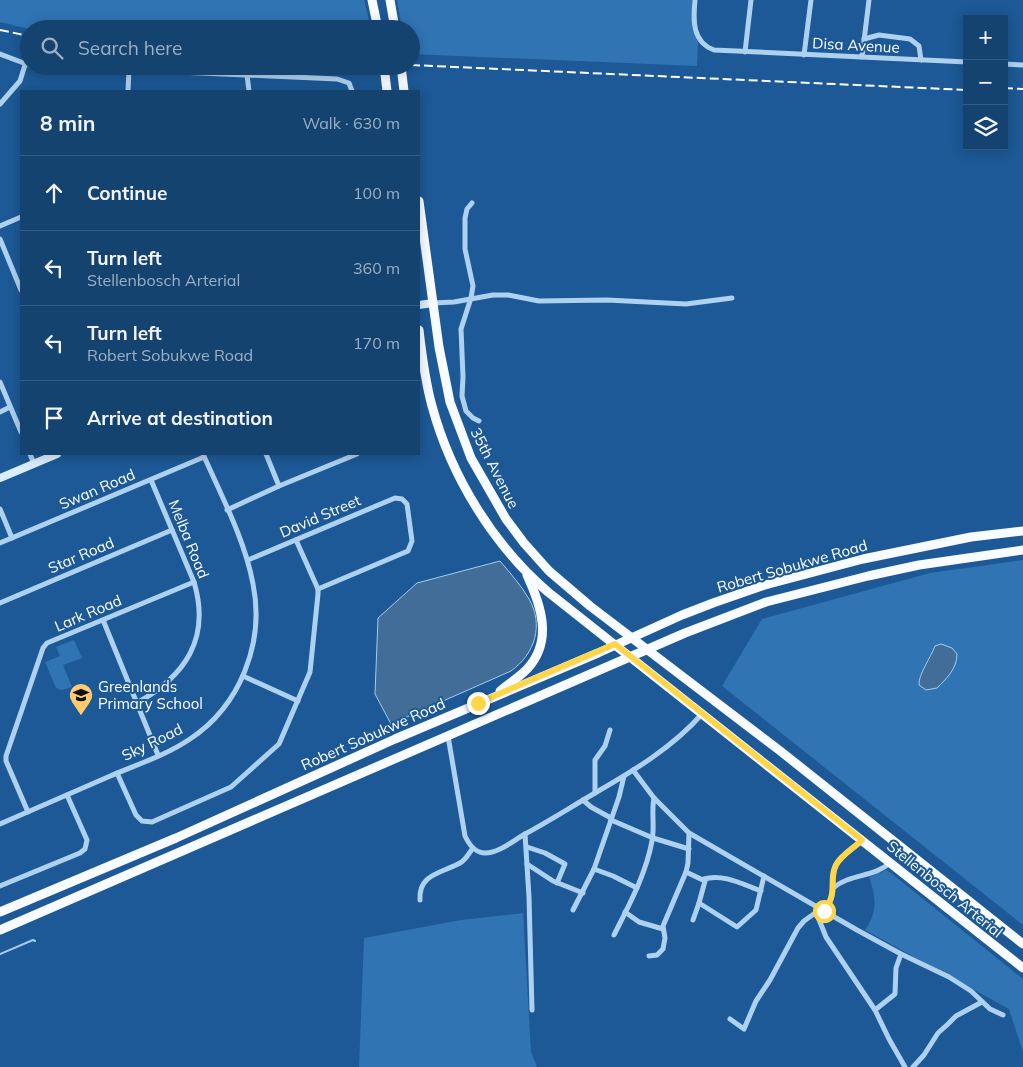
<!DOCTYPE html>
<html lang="en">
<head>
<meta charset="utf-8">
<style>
  :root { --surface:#154370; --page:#224e78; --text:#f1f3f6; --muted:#9db0c3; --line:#345c83 }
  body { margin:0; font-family:Mulish,sans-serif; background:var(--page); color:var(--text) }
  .controls { position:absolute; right:15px; top:15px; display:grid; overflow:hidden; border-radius:0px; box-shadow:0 2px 12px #0003 }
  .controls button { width:45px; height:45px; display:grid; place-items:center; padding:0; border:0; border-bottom:1px solid var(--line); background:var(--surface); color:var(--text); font:25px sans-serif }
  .stop { position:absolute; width:15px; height:15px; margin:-11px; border:4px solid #ffd54a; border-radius:50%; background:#fff }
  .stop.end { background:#ffd54a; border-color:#fff; box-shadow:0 1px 5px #0008 }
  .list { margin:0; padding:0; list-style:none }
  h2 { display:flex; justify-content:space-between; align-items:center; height:65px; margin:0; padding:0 20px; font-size:21px }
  h2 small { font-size:16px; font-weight:400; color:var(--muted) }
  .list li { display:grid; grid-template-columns:32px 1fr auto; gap:15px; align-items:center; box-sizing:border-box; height:75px; padding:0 20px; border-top:1px solid var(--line) }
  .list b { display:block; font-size:19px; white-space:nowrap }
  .list p { margin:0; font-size:16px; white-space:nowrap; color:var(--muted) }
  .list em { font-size:16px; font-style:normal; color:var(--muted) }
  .icon { flex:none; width:28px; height:28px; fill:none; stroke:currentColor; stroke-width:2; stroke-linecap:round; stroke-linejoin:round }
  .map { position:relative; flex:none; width:1023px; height:1067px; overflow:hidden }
  .search { position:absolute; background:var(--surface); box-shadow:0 2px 12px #0003; left:20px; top:20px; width:400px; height:55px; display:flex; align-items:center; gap:12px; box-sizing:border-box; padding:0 18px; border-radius:28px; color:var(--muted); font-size:19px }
  .panel { position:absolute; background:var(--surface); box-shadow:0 2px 12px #0003; left:20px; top:90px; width:400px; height:365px; border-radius:0px }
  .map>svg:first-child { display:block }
  .green { fill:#3074b4 }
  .water { fill:#426d98; stroke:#a2ccf1 }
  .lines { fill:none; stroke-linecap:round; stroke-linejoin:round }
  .stream { stroke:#a2ccf1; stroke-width:2 }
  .street { stroke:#afd1f0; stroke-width:5 }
  .secondary { stroke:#ddecfb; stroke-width:8 }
  .primary { stroke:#f8fbff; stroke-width:9 }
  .rail { stroke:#fff; stroke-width:2; stroke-dasharray:9 4; stroke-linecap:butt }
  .route { stroke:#ffd54a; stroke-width:6 }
  .labels { text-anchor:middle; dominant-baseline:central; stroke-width:4; stroke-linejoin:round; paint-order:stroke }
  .street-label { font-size:15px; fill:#fff; stroke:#1c5996 }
  .poi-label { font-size:15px; fill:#fff; stroke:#1c5996; text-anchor:start }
</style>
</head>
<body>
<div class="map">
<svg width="1023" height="1067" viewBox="0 0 1023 1067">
  <rect width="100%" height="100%" fill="#1c5996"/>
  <g class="green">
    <polygon points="0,0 364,0 371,29 29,29 0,22"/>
    <polygon points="397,0 692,0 692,28 698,43 697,66 411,54 411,29 402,29"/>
    <polygon points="1023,560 1023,925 722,686 762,619 930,573"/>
    <polygon points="74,640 82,658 63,665 72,687 62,690 56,688 45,662 60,656 56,647"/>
    <path d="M887,870L1023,979V1052L1009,1009L865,930C878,912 876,897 869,877Z"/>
    <polygon points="523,913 531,1052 537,1067 359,1067 364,938 461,920"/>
  </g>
  <g class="water">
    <path d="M500,561C510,573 521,585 529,599C544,625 535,654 511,671L391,724L375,694L378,618L417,583Z"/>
    <path d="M941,644L952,648L957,654C957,669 946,679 937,688L926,690L919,685C918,675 931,657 935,646Z"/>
  </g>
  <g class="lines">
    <polyline class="stream" points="0,954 33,940 35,941"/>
    <g class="street">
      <path d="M695,0C693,20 692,42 714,50L967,62"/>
      <polyline points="864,39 879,35 910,39 919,46 921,60"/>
      <polyline points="745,52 751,0"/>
      <polyline points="0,54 29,65"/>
      <polyline points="804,55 811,0"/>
      <polyline points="862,57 869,0"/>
      <polyline points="1004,64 1023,65"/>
      <polyline points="43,66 337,79 349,83 352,91"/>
      <polyline points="247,75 249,91"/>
      <polyline points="128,91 129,70"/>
      <polyline points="0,104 20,81 25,65"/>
      <polyline points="472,203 467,209 465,218 465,249 473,286 471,298 461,329 463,377 462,396 466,411 473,418 479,421"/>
      <polyline points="0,226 21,217"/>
      <polyline points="0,239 21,290"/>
      <polyline points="433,303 454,302 493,295 508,295 539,301 607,300 686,304 732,298"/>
      <polyline points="0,382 21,432"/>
      <polyline points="0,412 10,407"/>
      <polyline points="30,454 34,464"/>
      <polyline points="266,454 279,486"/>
      <polyline points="0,509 12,538"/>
      <polyline points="227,510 279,486 357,454"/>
      <polyline points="0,543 204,457"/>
      <polyline points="248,560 395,498 402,499 407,504 412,541 408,551 318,589"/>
      <polyline points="0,603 172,530"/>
      <polyline points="103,620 158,755"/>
      <polyline points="243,676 298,701"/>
      <path d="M137,703C185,676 211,639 194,582L151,480"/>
      <path d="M448,736L465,836C469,844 474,852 484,853C498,854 514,840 525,834C549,821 571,807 595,793C633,771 672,748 702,714"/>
      <polyline points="633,770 654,798 689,833 857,930 901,954 949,977 971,991 990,1009 1003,1015"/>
      <polyline points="117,773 136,815 142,821 152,822 231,787 279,744 310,672 318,594 318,589 296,540"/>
      <polyline points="595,793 595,760 605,746 610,730"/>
      <polyline points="583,800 591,807 611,818"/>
      <polyline points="28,812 6,761 6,756 43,648 47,643 194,582"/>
      <polyline points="611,820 653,838 689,849"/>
      <path d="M0,824C36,808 72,793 108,777C135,765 165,756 190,739C240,706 265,643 253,584C245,540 221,495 203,454"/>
      <polyline points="525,834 529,897 532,1010"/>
      <polyline points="527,847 545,853 565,864 557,883"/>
      <polyline points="527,864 553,881 583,893"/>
      <polyline points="594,869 613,876 637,888"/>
      <polyline points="686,872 705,881 699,903 737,927 756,910 764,876"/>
      <path d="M704,879C723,873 744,885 761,891"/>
      <polyline points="0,886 80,853 85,849 87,840 67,795"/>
      <path d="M833,888C851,873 874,878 891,862"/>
      <path d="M420,900C418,874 442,873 460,863C466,860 469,853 473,848"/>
      <polyline points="573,910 594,869 619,797 624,776"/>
      <path d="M824,911C839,893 828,881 836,865C841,855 854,848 862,841"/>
      <polyline points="625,912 639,922 663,929"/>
      <polyline points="816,912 826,937 875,1010 889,1039 905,1067"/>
      <polyline points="693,920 699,903"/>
      <path d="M614,935C629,905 646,874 652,841C655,826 651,812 654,798"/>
      <polyline points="649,956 657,955 663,949 665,938 663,926 686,872 688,863 689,833"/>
      <polyline points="875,1010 895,994 896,968 901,954"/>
      <polyline points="730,1019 744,1029 756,1001 770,980 798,928 804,921 818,911"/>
      <polyline points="913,1067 924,1055 938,1033 948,1024 956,1016 982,1002"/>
    </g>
    <g class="secondary">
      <polyline points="419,305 433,303"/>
      <polyline points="0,478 57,454"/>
    </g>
    <g class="primary">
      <polyline points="372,0 378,29"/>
      <polyline points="390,0 395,29"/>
      <polyline points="384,66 387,91"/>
      <polyline points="401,66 404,91"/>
      <polyline points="419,201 439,347 450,402 471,458 506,519 524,543 549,571 590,606 779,750 1023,944"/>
      <path d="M419,330C422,356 425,381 432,406C451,476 493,545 548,592L1023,968"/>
      <path d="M500,691C509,683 520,677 528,668C553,640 541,605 527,575"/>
      <polyline points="0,912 176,838 395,739 598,653 682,615 713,603 765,585 863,559 971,537 1023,531"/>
      <polyline points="0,930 685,633 766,602 868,576 919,565 1023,550"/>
    </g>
    <g class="rail">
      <polyline points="0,30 29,36"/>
      <polyline points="411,65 967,90"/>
      <polyline points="1004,88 1023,89"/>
    </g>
  </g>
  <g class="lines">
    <path class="route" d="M478,703L615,644L862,840C854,848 841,855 836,865C828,880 839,892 824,911"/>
  </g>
  <defs>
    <g id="school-pin" transform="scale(1.25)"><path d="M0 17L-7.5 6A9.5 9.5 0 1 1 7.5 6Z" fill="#ffcb6e" stroke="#1c5996"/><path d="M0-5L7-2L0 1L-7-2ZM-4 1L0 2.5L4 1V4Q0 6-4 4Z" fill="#111"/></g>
  </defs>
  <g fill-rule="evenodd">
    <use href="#school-pin" x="81" y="695"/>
  </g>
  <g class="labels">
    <g class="street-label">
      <text transform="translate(856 45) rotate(3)">Disa Avenue</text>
      <text transform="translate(495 468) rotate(63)">35th Avenue</text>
      <text transform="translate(97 489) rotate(-23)">Swan Road</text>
      <text transform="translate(320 516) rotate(-23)">David Street</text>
      <text transform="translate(189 539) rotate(68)">Melba Road</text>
      <text transform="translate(81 555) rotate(-23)">Star Road</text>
      <text transform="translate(792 566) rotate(-16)">Robert Sobukwe Road</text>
      <text transform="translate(88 613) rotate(-23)">Lark Road</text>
      <text transform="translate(373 734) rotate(-24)">Robert Sobukwe Road</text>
      <text transform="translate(152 742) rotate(-26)">Sky Road</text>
      <text transform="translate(945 889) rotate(39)">Stellenbosch Arterial</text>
    </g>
    <g class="poi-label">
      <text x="98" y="686">Greenlands<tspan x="98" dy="17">Primary School</tspan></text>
    </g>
  </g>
</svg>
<div class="controls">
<button>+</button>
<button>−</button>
<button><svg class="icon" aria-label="layers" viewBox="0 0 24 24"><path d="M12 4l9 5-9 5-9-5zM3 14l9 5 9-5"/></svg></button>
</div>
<div class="stop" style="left:824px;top:911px"></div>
<div class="stop end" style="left:478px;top:703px"></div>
<div class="search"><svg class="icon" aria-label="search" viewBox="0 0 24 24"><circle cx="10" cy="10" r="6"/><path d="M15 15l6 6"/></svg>Search here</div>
<section class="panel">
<h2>8 min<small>Walk · 630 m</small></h2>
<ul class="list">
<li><svg class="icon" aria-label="ahead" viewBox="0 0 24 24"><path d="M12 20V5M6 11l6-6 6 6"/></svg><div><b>Continue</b></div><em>100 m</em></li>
<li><svg class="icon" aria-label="left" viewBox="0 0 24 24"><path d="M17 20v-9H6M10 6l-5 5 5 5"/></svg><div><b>Turn left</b><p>Stellenbosch Arterial</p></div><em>360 m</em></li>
<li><svg class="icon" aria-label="left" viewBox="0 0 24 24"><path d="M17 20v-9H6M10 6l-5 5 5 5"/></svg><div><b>Turn left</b><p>Robert Sobukwe Road</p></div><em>170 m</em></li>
<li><svg class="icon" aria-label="arrive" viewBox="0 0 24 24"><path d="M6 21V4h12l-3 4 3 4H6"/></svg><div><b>Arrive at destination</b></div></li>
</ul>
</section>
</div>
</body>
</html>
